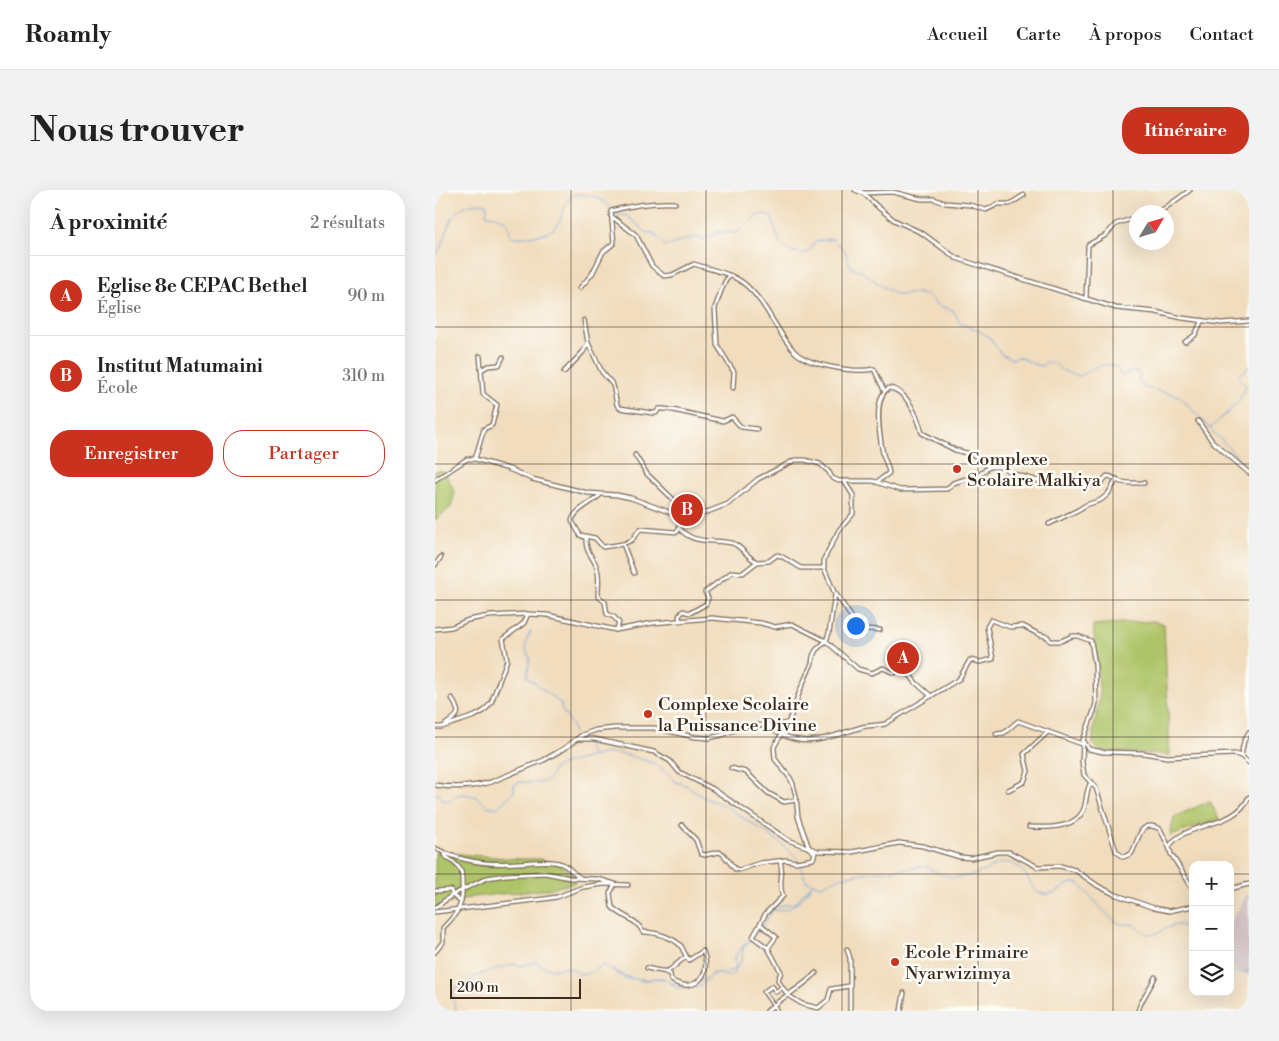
<!DOCTYPE html>
<html lang="fr">
<head>
<meta charset="utf-8">
<style>
  :root { --surface:#fff; --page:#f2f2f2; --text:#222; --muted:#767676; --line:#e0e0e0; --accent:#c8321e }
  body { margin:0; font-family:"Libre Bodoni",serif; background:var(--page); color:var(--text) }
  .controls { position:absolute; right:15px; bottom:15px; display:grid; overflow:hidden; border-radius:10px; box-shadow:0 5px 20px #0002 }
  .controls button { width:45px; height:45px; display:grid; place-items:center; padding:0; border:0; border-bottom:1px solid var(--line); background:var(--surface); color:var(--text); font:25px sans-serif }
  .compass { position:absolute; left:694px; top:15px; width:45px; height:45px; border-radius:50%; background:var(--surface); box-shadow:0 5px 20px #0002; rotate:52deg }
  .scale { position:absolute; left:15px; bottom:12px; width:131px; box-sizing:border-box; padding-left:5px; border:2px solid #3b2a1e; border-top:0; font-size:14px; line-height:18px; white-space:nowrap; color:#3b2a1e; -webkit-text-stroke:4px #fdfcf7; paint-order:stroke }
  .you { position:absolute; left:420px; top:435px; width:18px; height:18px; margin:-12px; border:4px solid #fff; border-radius:50%; background:#1a73e8; box-shadow:0 0 0 8px #1a73e833 }
  .badge { display:grid; place-items:center; width:32px; height:32px; border-radius:50%; background:var(--accent); color:#fff; font-size:16px; font-weight:700 }
  .pin { position:absolute; translate:-50% -50%; border:2px solid #fff; box-shadow:0 1px 5px #0006 }
  .list { margin:0; padding:0; list-style:none }
  h2 { display:flex; justify-content:space-between; align-items:center; height:65px; margin:0; padding:0 20px; font-size:21px }
  h2 small { font-size:16px; font-weight:400; color:var(--muted) }
  .list li { display:grid; grid-template-columns:32px 1fr auto; gap:15px; align-items:center; box-sizing:border-box; height:80px; padding:0 20px; border-top:1px solid var(--line) }
  .list b { display:block; font-size:19px; white-space:nowrap }
  .list p { margin:0; font-size:16px; white-space:nowrap; color:var(--muted) }
  .list em { font-size:16px; font-style:normal; color:var(--muted) }
  .actions { display:flex; gap:10px; padding:15px 20px }
  .actions a { flex:1; padding:11px 0; border:1px solid var(--accent); border-radius:20px; text-align:center; font-size:18px; color:var(--accent) }
  .actions .main { background:var(--accent); color:#fff }
  .icon { flex:none; width:28px; height:28px; fill:none; stroke:currentColor; stroke-width:2; stroke-linecap:round; stroke-linejoin:round }
  .map { position:relative; flex:none; width:814px; height:821px; overflow:hidden; border-radius:20px }
  header { display:flex; align-items:center; gap:30px; box-sizing:border-box; height:70px; padding:0 25px; background:var(--surface); border-bottom:1px solid var(--line) }
  header strong { font-size:24px }
  nav { display:flex; gap:28px; margin-inline-start:auto; font-size:18px }
  .intro { display:flex; align-items:center; justify-content:space-between; box-sizing:border-box; height:120px; padding:0 30px }
  h1 { margin:0; font-size:35px }
  .button { padding:12px 22px; border-radius:20px; background:var(--accent); color:#fff; font-size:18px; font-weight:700 }
  main { display:flex; gap:30px; padding:0 30px }
  aside { flex:1; background:var(--surface); border-radius:20px; box-shadow:0 5px 20px #0002 }
  .map>svg:first-child { display:block }
  .industrial { fill:#d2bfc1 }
  .green { fill:#aec468; stroke:#747743 }
  .lines { fill:none; stroke-linecap:round; stroke-linejoin:round }
  .stream { stroke:#70a2db; stroke-width:1 }
  .street-casing { stroke:#7b6956; stroke-width:5.5 }
  .street { stroke:#fff; stroke-width:3 }
  .grid { fill:none; stroke:#3b2a1e; stroke-width:1; stroke-opacity:0.55 }
  .poi-dot { fill:#c8321e; stroke:#fdfcf7; stroke-width:2 }
  .labels { text-anchor:middle; dominant-baseline:central; stroke-width:5; stroke-linejoin:round; paint-order:stroke }
  .poi-label { font-size:18px; fill:#3b2a1e; stroke:#fdfcf7; text-anchor:start }
</style>
</head>
<body>
<header>
<strong>Roamly</strong>
<nav><a>Accueil</a><a>Carte</a><a>À propos</a><a>Contact</a></nav>
</header>
<div class="intro"><h1>Nous trouver</h1><a class="button">Itinéraire</a></div>
<main>
<aside>
<h2>À proximité<small>2 résultats</small></h2>
<ul class="list">
<li><span class="badge">A</span><div><b>Eglise 8e CEPAC Bethel</b><p>Église</p></div><em>90 m</em></li>
<li><span class="badge">B</span><div><b>Institut Matumaini</b><p>École</p></div><em>310 m</em></li>
</ul>
<div class="actions"><a class="main">Enregistrer</a><a>Partager</a></div>
</aside>
<div class="map">
<svg width="814" height="821" viewBox="0 0 814 821">
  <rect width="100%" height="100%" fill="#fdfcf7"/>
  <filter id="ink" filterUnits="userSpaceOnUse"><feTurbulence type="fractalNoise" baseFrequency=".02" numOctaves="2"/><feDisplacementMap in="SourceGraphic" scale="10" xChannelSelector="R" yChannelSelector="G"/><feConvolveMatrix kernelMatrix="1 2 1 2 8 2 1 2 1" color-interpolation-filters="sRGB"/></filter>
  <filter id="wash" filterUnits="userSpaceOnUse"><feTurbulence type="fractalNoise" baseFrequency=".0096" numOctaves="4" result="noise"/><feDisplacementMap in="SourceGraphic" scale="20" xChannelSelector="R" yChannelSelector="G"/><feGaussianBlur stdDeviation="1.12" result="paint"/><feColorMatrix in="noise" values="0 0 0 0 0 0 0 0 0 0 0 0 0 0 0 0 0 1.4 0 .05"/><feComposite in="paint" operator="in"/></filter>
  <g filter="url(#wash)">
    <rect width="100%" height="100%" fill="#f1ddbe"/>
    <polygon class="industrial" points="814,700 814,783 795,778 795,734"/>
    <g class="green">
      <polygon points="5,280 10,283 20,302 16,317 0,330 0,281"/>
      <polygon points="718,431 729,434 735,565 666,561 658,555 658,543 665,505 658,435"/>
      <polygon points="775,611 784,629 735,646 739,627"/>
      <polygon points="0,662 83,669 106,669 126,675 139,687 140,693 114,699 38,707 0,717"/>
    </g>
    <g class="lines">
      <g class="stream">
        <path d="M0,65C16,51 7,26 31,16C38,14 43,12 51,14L52,16L51,24C58,27 72,26 74,37C75,40 74,43 75,46C82,48 88,47 95,46C132,42 120,29 136,6C143,2 159,5 166,10C173,14 177,21 184,26L191,25L212,43H218L231,56L259,47L270,49L283,42L301,43C310,38 320,22 331,24C344,27 336,59 360,62C363,63 368,63 372,62C376,60 378,54 382,51L397,49L410,61L414,73L418,79L425,80L451,99L462,105L482,103L494,106L504,116L518,120L525,133L544,141L555,148L566,164L577,169L584,167L601,175L607,176L611,172C625,173 620,177 629,181C633,184 640,184 645,186C657,178 677,165 686,185H690L697,181L704,183V191L709,197L744,206L814,279"/>
        <path d="M776,238C788,225 806,215 811,196L804,188L805,184L814,177"/>
        <path d="M96,441C91,450 88,460 95,467L92,487L125,513L127,516L126,518L137,536L139,543"/>
        <polyline points="152,556 158,567"/>
        <path d="M0,605L4,604L8,610L15,611L22,605L30,604L42,607L51,616L62,618L79,602V595L84,592L95,593L109,592L114,589L119,579L128,574L167,564L176,563L193,565L218,573L231,582L241,592L253,596L268,607L292,617L343,651L362,668L371,691L386,696C419,678 455,683 491,676C511,690 527,690 549,681C555,678 561,674 567,673C584,670 594,688 599,701C626,713 628,687 644,694C653,703 673,728 684,733C688,735 694,733 699,735C704,737 707,742 712,744C727,749 745,717 758,750"/>
        <polyline points="334,724 340,717 360,713 376,695"/>
        <path d="M320,746C330,737 331,728 338,720C354,723 371,708 377,693"/>
        <polyline points="180,782 189,788 196,789"/>
        <polyline points="795,782 814,783"/>
        <polyline points="276,784 300,780 307,770 308,756 314,750"/>
        <polyline points="219,788 227,788"/>
        <polyline points="205,789 216,790"/>
        <polyline points="235,792 250,797"/>
        <polyline points="259,795 271,788"/>
        <path d="M21,821L17,806L21,797L30,796L41,786L62,779L78,774L86,776L101,772L107,776L117,779L136,778L143,783L151,785L168,775L190,786L208,791L220,788L230,789L242,798L252,799L266,796C279,784 274,780 295,787C302,781 301,775 300,766L317,748"/>
      </g>
    </g>
  </g>
  <g filter="url(#ink)">
    <g class="lines">
      <g class="street-casing">
        <g id="street">
          <polyline points="420,0 428,3 458,2 486,9 499,9 510,13 535,15 551,20 563,14 575,14 589,5"/>
          <polyline points="425,0 444,18 459,30 487,43 521,68 536,73 681,118 721,122 747,128 786,133 814,131"/>
          <polyline points="719,22 726,21 755,0"/>
          <path d="M176,26L201,45L217,76L229,86L237,85L259,74C277,80 298,83 312,96C332,114 341,141 359,161C373,176 420,183 439,179L449,200"/>
          <polyline points="295,86 291,90 286,101 280,118 282,155 299,182 298,198"/>
          <path d="M145,98L157,84L168,62L179,53L176,21C198,15 217,12 240,13"/>
          <polyline points="651,109 653,55 671,45 681,34 702,27"/>
          <polyline points="750,152 760,145 767,130"/>
          <path d="M153,153L167,182L178,195L182,215L185,218L217,223H221L224,219C228,218 234,220 238,220L288,231L297,227L306,237L322,239"/>
          <polyline points="46,180 53,176 64,175 68,167"/>
          <polyline points="129,182 148,162 153,153 149,130"/>
          <polyline points="763,231 777,251 814,283"/>
          <path d="M200,265L212,284L240,311L246,322L244,338C258,355 278,349 297,353C305,355 312,367 322,372"/>
          <polyline points="40,269 49,239 57,235 62,215 48,204 45,166"/>
          <path d="M0,290L32,269H40L74,279L97,289L153,303L182,305L196,308L234,322L245,328L254,329L293,314L323,289L360,270H370L385,274L394,282L397,288L404,291H438L465,300L512,299L518,293L544,285L554,277H567L579,284L607,292L632,294L647,289L664,295L672,286C678,286 679,289 683,291C691,294 701,293 709,293"/>
          <path d="M442,292L454,283C453,276 450,271 448,264C445,248 437,207 454,198C472,200 483,227 487,243L520,260L539,265L554,277"/>
          <path d="M165,305C156,314 139,320 137,331L145,345L160,348L168,357L188,354L197,350L205,339L242,342L244,338"/>
          <polyline points="614,334 643,320 651,315 666,310 673,304 682,289"/>
          <path d="M145,345L151,348C150,363 158,365 162,378C165,387 163,397 163,406L170,412L172,424L179,427L184,433L181,440"/>
          <polyline points="188,354 199,383"/>
          <polyline points="0,375 6,367"/>
          <polyline points="401,404 419,431 432,439 445,440"/>
          <polyline points="245,431 244,426 248,421 255,423 271,414 273,408 270,402 297,382 308,383 322,372 334,371 342,365 346,366 366,378 389,378"/>
          <polyline points="0,439 17,437 33,430 54,426 93,424 112,425 181,440 218,433 277,428 326,433 340,437 357,434 391,451 423,479 437,483 448,478 459,483 466,479 472,481 481,493 496,506"/>
          <path d="M330,534C367,562 387,549 427,537C435,535 442,536 450,534L524,489L535,470L545,472L558,469L552,437L556,430L575,437L588,436L603,444L613,447L615,451H626L637,446H643L656,451L660,475L661,513L659,521L648,550L647,572L649,585L661,598L681,661L688,667L696,664C704,653 703,627 725,639L734,657"/>
          <path d="M10,535C25,523 26,526 17,508"/>
          <polyline points="0,537 7,537 40,526 49,521 56,513 72,470 68,449 89,433 93,424"/>
          <polyline points="561,544 569,543 583,531 647,554"/>
          <polyline points="142,549 159,549 219,562 235,571 244,582 278,599 353,650 383,661 417,662 464,653 488,656 525,667 536,668 563,662 574,662 603,677 625,676 640,680 663,696 679,704 719,718 734,721 758,716"/>
          <polyline points="648,550 654,559 668,562 708,563 732,567 800,564 806,566 814,573"/>
          <polyline points="806,566 809,551 814,542"/>
          <polyline points="296,578 311,582 333,603 349,612 361,610"/>
          <path d="M0,595C18,598 39,597 56,592L109,570L130,558L147,545L161,540L180,538H219L260,547L274,548L287,545L309,536L348,534L354,532"/>
          <polyline points="573,600 589,592 593,581 589,564 613,542"/>
          <polyline points="247,635 261,650 266,664 270,665 284,662 288,664 300,679 304,680 325,673 351,670 361,672 378,669 380,663 374,658 363,627 361,606 358,594 355,588 340,569 339,557 354,531 366,498 377,473 378,466 381,460 391,451 394,443 400,404 389,378 389,369 404,340 418,324 418,305 409,291"/>
          <path d="M594,637C612,638 645,639 650,615C652,606 651,601 656,592"/>
          <path d="M0,658C25,672 54,675 82,673C97,673 110,669 124,673C133,675 138,684 146,688"/>
          <path d="M758,699L736,664L734,657C749,631 799,640 814,607"/>
          <polyline points="795,699 814,694"/>
          <polyline points="0,701 16,700 17,705 26,712"/>
          <path d="M0,718L17,705L52,688L71,685L110,683L135,688L163,689L180,694L175,703L177,717C188,728 201,728 208,742C220,742 238,747 246,756C249,761 250,766 254,770L268,761C278,785 259,805 236,790L235,784L230,782"/>
          <polyline points="0,722 109,709 122,707 148,697 169,694 193,695"/>
          <polyline points="325,734 341,747 333,758 346,782 343,790 347,797 341,802 337,796 329,802 341,819 341,821"/>
          <path d="M333,758L318,747L331,723L348,706C342,693 350,686 345,671"/>
          <polyline points="412,759 415,768 415,821"/>
          <path d="M0,762L8,752V738C23,723 29,714 27,693C27,689 27,684 26,681C23,674 15,670 9,665"/>
          <path d="M212,778C240,785 230,781 251,767"/>
          <polyline points="347,797 354,806 367,814 383,818 393,810 396,799 414,796"/>
          <path d="M332,821C347,806 366,799 381,783"/>
          <polyline points="466,821 469,803"/>
          <path d="M703,821C706,809 715,799 720,787"/>
        </g>
      </g>
      <use href="#street" class="street"/>
    </g>
  </g>
  <path class="grid" d="M136,0V821M271,0V821M407,0V821M543,0V821M678,0V821M0,137H814M0,274H814M0,410H814M0,547H814M0,684H758M795,684H814"/>
  <g class="poi-dot">
    <circle cx="522" cy="279" r="5"/>
    <circle cx="213" cy="524" r="5"/>
    <circle cx="460" cy="772" r="5"/>
  </g>
  <g class="labels">
    <g class="poi-label">
      <text x="532" y="269">Complexe<tspan x="532" dy="21">Scolaire Malkiya</tspan></text>
      <text x="223" y="514">Complexe Scolaire<tspan x="223" dy="21">la Puissance Divine</tspan></text>
      <text x="470" y="762">Ecole Primaire<tspan x="470" dy="21">Nyarwizimya</tspan></text>
    </g>
  </g>
</svg>
<div class="controls">
<button>+</button>
<button>−</button>
<button><svg class="icon" aria-label="layers" viewBox="0 0 24 24"><path d="M12 4l9 5-9 5-9-5zM3 14l9 5 9-5"/></svg></button>
</div>
<svg class="compass" viewBox="-18 -18 36 36"><path d="M0-13l5 13h-10z" fill="#e53935"/><path d="M0 13l5-13h-10z" fill="#767676"/></svg>
<div class="scale">200 m</div>
<div class="you"></div>
<div class="pin badge" style="left:468px;top:468px">A</div>
<div class="pin badge" style="left:252px;top:320px">B</div>
</div>
</main>
</body>
</html>
